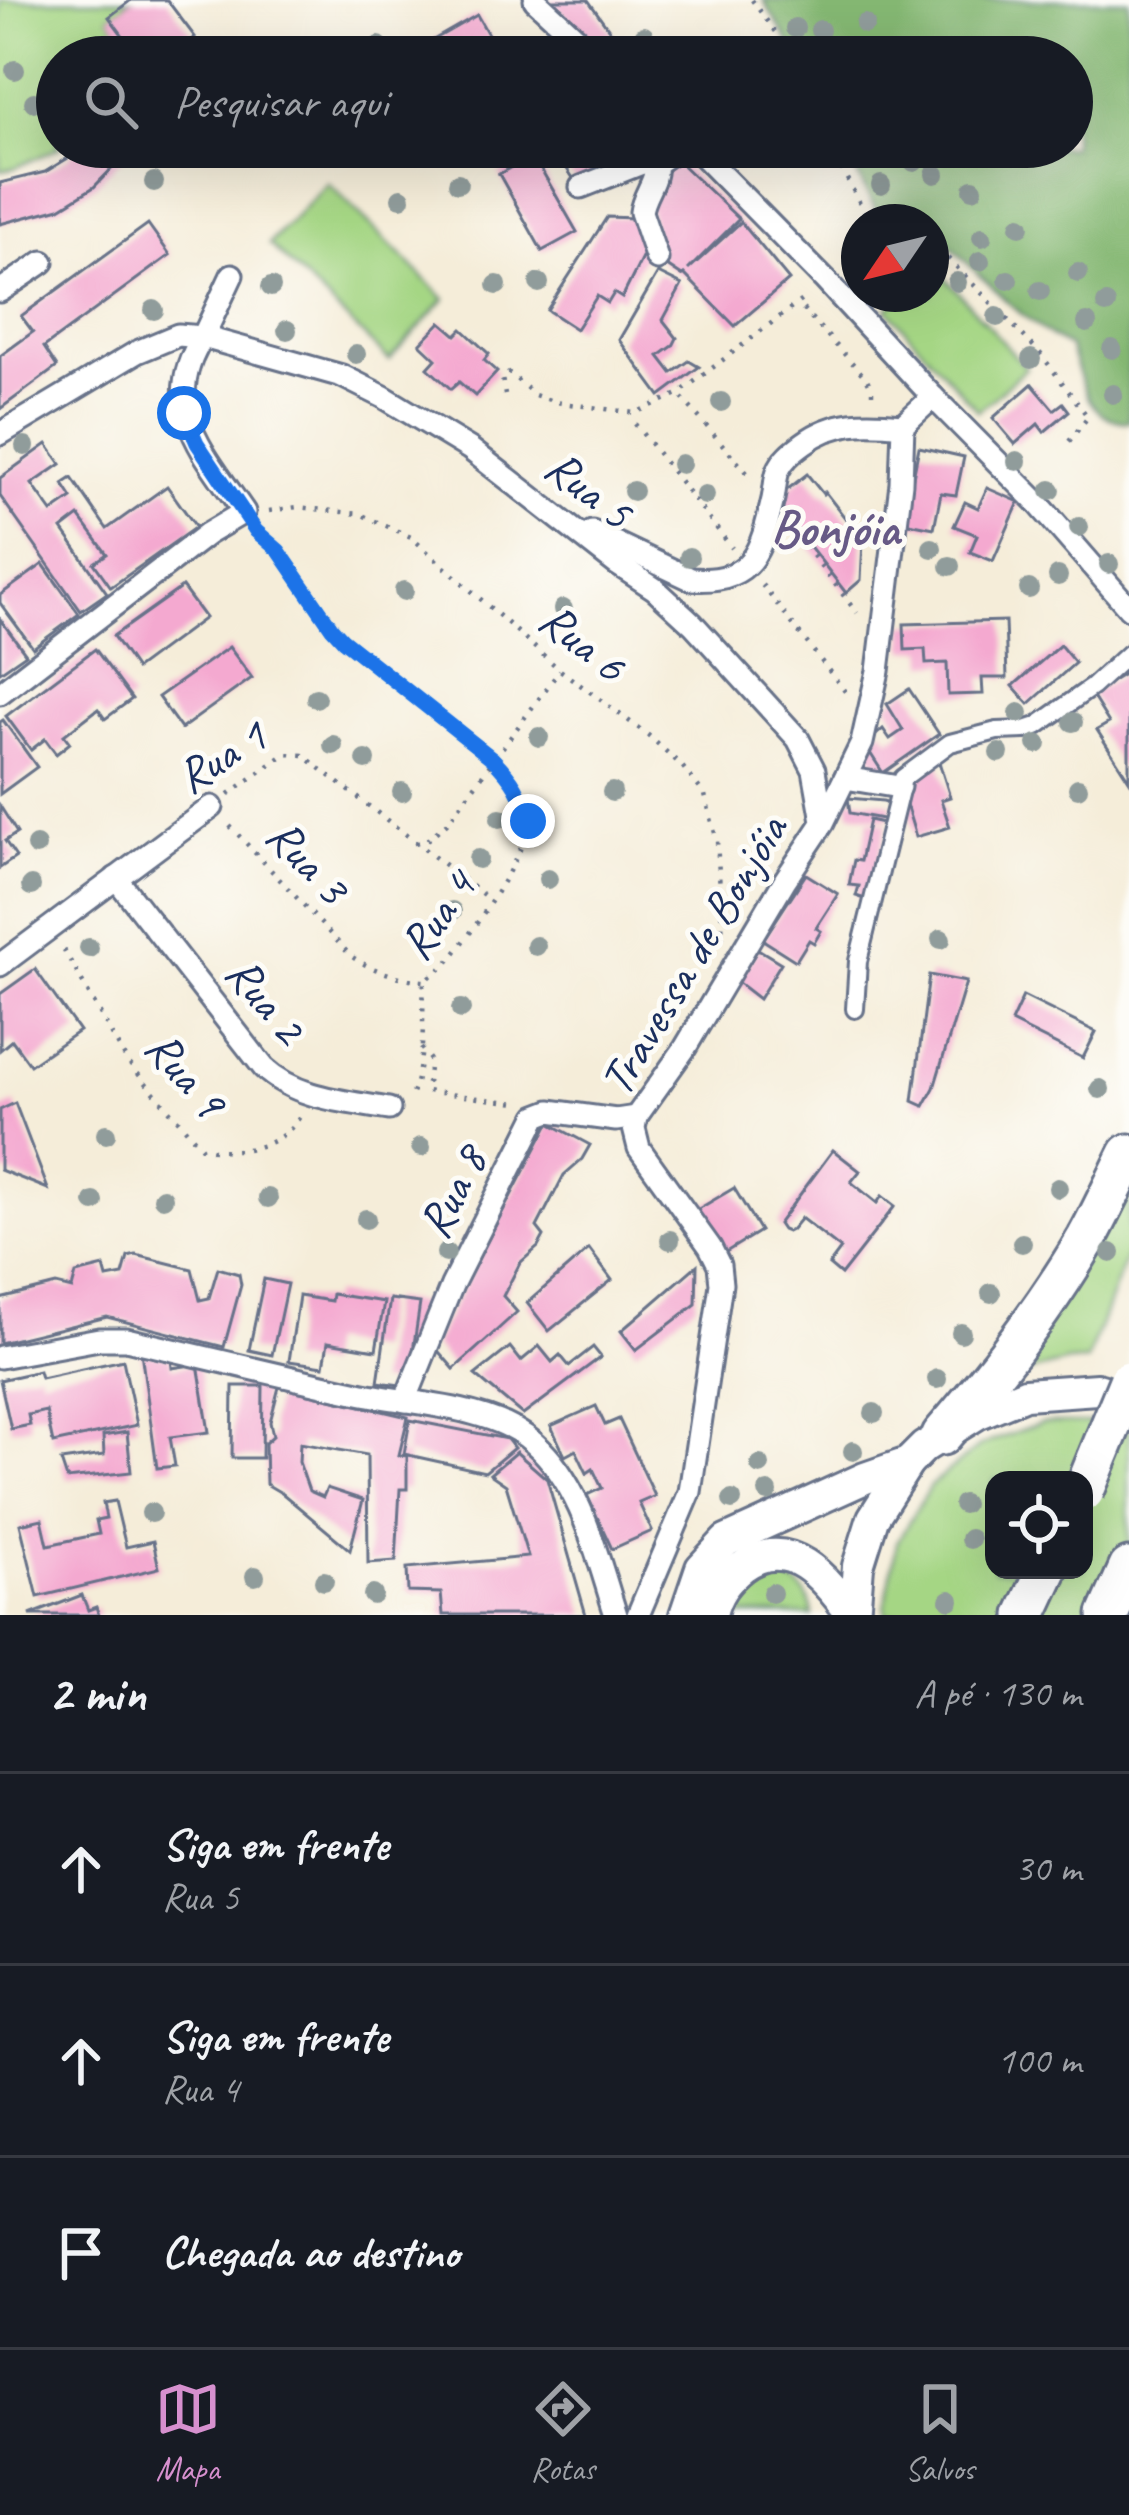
<!DOCTYPE html>
<html lang="pt">
<head>
<meta charset="utf-8">
<style>
  :root { --surface:#171b24; --page:#242831; --text:#f1f3f6; --muted:#9ea1a6; --line:#363941; --accent:#d690ce }
  body { margin:0; font-family:Caveat,sans-serif; background:var(--page); color:var(--text) }
  .controls { position:absolute; right:36px; bottom:36px; display:grid; overflow:hidden; border-radius:24px; box-shadow:0 12px 48px #0002 }
  .controls button { width:108px; height:108px; display:grid; place-items:center; padding:0; border:0; border-bottom:3px solid var(--line); background:var(--surface); color:var(--text); font:60px sans-serif }
  .compass { position:absolute; left:841px; top:204px; width:108px; height:108px; border-radius:50%; background:var(--surface); box-shadow:0 12px 48px #0002; rotate:235deg }
  .stop { position:absolute; width:36px; height:36px; margin:-27px; border:9px solid #1a73e8; border-radius:50%; background:#fff }
  .stop.end { background:#1a73e8; border-color:#fff; box-shadow:0 3px 12px #0008 }
  .list { margin:0; padding:0; list-style:none }
  h2 { display:flex; justify-content:space-between; align-items:center; height:156px; margin:0; padding:0 48px; font-size:51px }
  h2 small { font-size:39px; font-weight:400; color:var(--muted) }
  .list li { display:grid; grid-template-columns:78px 1fr auto; gap:36px; align-items:center; box-sizing:border-box; height:192px; padding:0 48px; border-top:3px solid var(--line) }
  .list b { display:block; font-size:45px; white-space:nowrap }
  .list p { margin:0; font-size:39px; white-space:nowrap; color:var(--muted) }
  .list em { font-size:39px; font-style:normal; color:var(--muted) }
  .icon { flex:none; width:66px; height:66px; fill:none; stroke:currentColor; stroke-width:2; stroke-linecap:round; stroke-linejoin:round }
  .map { position:relative; flex:none; width:1129px; height:1615px; overflow:hidden }
  .search { position:absolute; background:var(--surface); box-shadow:0 12px 48px #0002; left:36px; right:36px; top:36px; height:132px; display:flex; align-items:center; gap:30px; box-sizing:border-box; padding:0 42px; border-radius:66px; color:var(--muted); font-size:45px }
  .sheet { height:732px; background:var(--surface) }
  nav { display:flex; justify-content:space-around; align-items:center; box-sizing:border-box; height:168px; border-top:3px solid var(--line); background:var(--surface); font-size:33px; color:var(--muted) }
  nav a { display:grid; justify-items:center; gap:6px }
  nav .on { color:var(--accent) }
  .map>svg:first-child { display:block }
  .green { fill:#a5d684; stroke:#608271; stroke-width:3; fill-rule:evenodd }
  .forest { fill:#84b772; stroke:#507368; stroke-width:3 }
  .building { fill:#f4a9d0 }
  .lines { fill:none; stroke-linecap:round; stroke-linejoin:round }
  .pedestrian-casing { stroke:#677289; stroke-width:22 }
  .minor-casing { stroke:#677289; stroke-width:27 }
  .secondary-casing { stroke:#677289; stroke-width:36 }
  .motorway-casing { stroke:#677289; stroke-width:45 }
  .path { stroke:#677289; stroke-width:4.5; stroke-dasharray:3 9; stroke-linecap:butt }
  .pedestrian { stroke:#fff; stroke-width:16 }
  .minor { stroke:#fff; stroke-width:21 }
  .secondary { stroke:#fff; stroke-width:30 }
  .motorway { stroke:#fff; stroke-width:39 }
  .motorway-bridge-casing { stroke:#677289; stroke-width:45; stroke-linecap:butt }
  .motorway-bridge { stroke:#fff; stroke-width:39 }
  .tree { fill:#909c9b }
  .route { stroke:#1a73e8; stroke-width:15 }
  .labels { text-anchor:middle; dominant-baseline:central; stroke-width:10; stroke-linejoin:round; paint-order:stroke }
  .street-label { font-size:48px; fill:#1b2f5e; stroke:#fdfcf7 }
  .neighbourhood-label { font-size:51px; font-weight:bold; fill:#675a86; stroke:#fdfcf7 }
</style>
</head>
<body>
<div class="map">
<svg width="1129" height="1615" viewBox="0 0 1129 1615">
  <rect width="100%" height="100%" fill="#fdfcf7"/>
  <filter id="ink" filterUnits="userSpaceOnUse"><feTurbulence type="fractalNoise" baseFrequency=".00833" numOctaves="2"/><feDisplacementMap in="SourceGraphic" scale="24" xChannelSelector="R" yChannelSelector="G"/><feConvolveMatrix kernelMatrix="1 2 1 2 8 2 1 2 1" color-interpolation-filters="sRGB"/></filter>
  <filter id="wash" filterUnits="userSpaceOnUse"><feTurbulence type="fractalNoise" baseFrequency=".004" numOctaves="4" result="noise"/><feDisplacementMap in="SourceGraphic" scale="48" xChannelSelector="R" yChannelSelector="G"/><feGaussianBlur stdDeviation="2.7" result="paint"/><feColorMatrix in="noise" values="0 0 0 0 0 0 0 0 0 0 0 0 0 0 0 0 0 1.4 0 .05"/><feComposite in="paint" operator="in"/></filter>
  <g filter="url(#wash)">
    <rect width="100%" height="100%" fill="#f5edd9"/>
    <g class="green">
      <polygon points="0,0 131,0 109,17 139,57 57,57 57,147 61,147 14,168 0,170"/>
      <polygon points="328,183 445,299 389,360 269,244"/>
      <polygon points="935,266 1026,368 978,411 887,309 904,294 931,294 931,270"/>
      <polygon points="1129,1173 1129,1249 1087,1361 1069,1362 1008,1377"/>
      <path d="M1042,1423H1106L1129,1431V1615H886L885,1606L897,1542L930,1486L981,1445ZM994,1480H1084V1570H994Z"/>
      <path d="M770,1570C792,1579 810,1590 813,1615H734C742,1593 748,1579 770,1570Z"/>
    </g>
    <path class="forest" d="M763,0H1129V422C1085,420 1083,382 1069,347C1020,321 981,275 941,237L931,243V222H882L843,147H1072V57H798Z"/>
    <g id="blocks">
      <g class="building">
        <polygon points="131,0 167,0 195,37 168,57 139,57 109,17"/>
        <polygon points="549,0 588,0 615,38 601,48"/>
        <polygon points="477,15 498,52 489,57 427,57 421,47"/>
        <polygon points="78,147 117,147 126,154 94,187 60,208 0,224 0,183 45,172 68,158"/>
        <polygon points="610,151 617,161 579,187 567,169 583,158 588,166"/>
        <polygon points="533,155 577,232 542,251 499,174"/>
        <polygon points="675,158 739,219 688,270 741,222 789,280 735,326 684,274 682,276 661,262 648,204"/>
        <polygon points="607,217 634,218 646,250 622,298 614,293 608,303 597,296 576,329 547,310"/>
        <polygon points="148,224 170,255 44,347 57,367 0,409 0,356 33,332 21,316"/>
        <polygon points="658,273 682,285 663,320 677,338 673,346 659,356 672,373 689,361 699,367 660,396 619,340"/>
        <polygon points="441,322 456,335 462,329 489,354 484,360 497,372 475,396 459,382 451,389 428,368 436,359 420,344"/>
        <polygon points="1032,384 1054,410 1063,403 1069,411 1044,432 1038,424 1015,444 993,418"/>
        <polygon points="47,444 61,464 32,484 52,512 72,498 63,484 72,478 107,529 167,486 196,527 111,587 94,563 107,554 79,516 62,529 107,593 81,611 0,496 0,478"/>
        <polygon points="919,447 964,457 956,495 941,493 934,528 904,522"/>
        <polygon points="807,474 823,494 825,492 863,541 861,580 846,593 774,500"/>
        <polygon points="987,488 1019,502 993,561 970,552 977,535 954,526 965,502 978,508"/>
        <polygon points="43,564 79,614 33,648 0,603 0,595"/>
        <polygon points="182,587 205,618 136,669 113,636"/>
        <polygon points="0,619 26,654 0,672"/>
        <polygon points="1005,621 1007,678 982,678 983,694 948,695 947,663 926,664 925,649 905,650 904,624"/>
        <polygon points="1060,645 1075,663 1029,704 1013,686"/>
        <polygon points="229,647 252,678 181,729 158,697"/>
        <polygon points="95,649 132,699 105,719 98,709 64,735 70,743 56,754 45,739 31,750 6,716"/>
        <polygon points="1129,671 1129,780 1097,730 1109,723 1091,694"/>
        <polygon points="909,689 939,734 883,773 865,745 883,729 890,739 903,730 887,704"/>
        <polygon points="3,720 37,767 0,794 0,722"/>
        <polygon points="939,762 950,797 941,800 950,827 916,837 897,775"/>
        <polygon points="848,798 883,801 893,804 888,820 850,813"/>
        <polygon points="0,806 17,833 5,841 16,857 0,868"/>
        <polygon points="869,820 887,824 868,900 856,896 859,886 849,885 854,860 860,861"/>
        <polygon points="806,874 838,894 816,928 821,931 814,943 809,940 796,961 763,940"/>
        <polygon points="758,949 781,963 759,999 737,982"/>
        <polygon points="35,969 79,1031 30,1065 12,1040 0,1050 0,994"/>
        <polygon points="929,975 966,982 934,1088 924,1106 913,1101"/>
        <polygon points="1023,996 1096,1032 1083,1058 1011,1022"/>
        <polygon points="15,1103 48,1189 0,1170 0,1110"/>
        <polygon points="549,1123 590,1145 582,1159 564,1175 537,1227 544,1236 538,1247 520,1263 503,1296 517,1312 454,1369 433,1345"/>
        <polygon points="833,1150 860,1171 851,1182 877,1203 882,1196 895,1206 841,1275 829,1265 841,1249 801,1218 791,1230 787,1232 782,1230 778,1224"/>
        <polygon points="734,1188 760,1231 721,1255 695,1211"/>
        <polygon points="589,1249 612,1280 549,1331 527,1303"/>
        <polygon points="136,1255 192,1269 200,1300 209,1298 218,1268 239,1274 241,1285 224,1347 107,1317 0,1343 0,1299 56,1285 72,1289 76,1274 104,1267 107,1278 123,1275 128,1257"/>
        <polygon points="697,1265 696,1304 636,1350 621,1331"/>
        <polygon points="264,1279 287,1284 272,1355 249,1350"/>
        <polygon points="332,1294 384,1302 376,1350 328,1342 324,1366 289,1361 299,1296 331,1301"/>
        <polygon points="390,1299 420,1303 408,1386 378,1382"/>
        <polygon points="539,1346 552,1362 560,1355 569,1366 593,1347 601,1357 523,1415 475,1375 510,1347 521,1361"/>
        <polygon points="141,1352 171,1358 172,1368 198,1364 209,1432 170,1437 175,1466 157,1468"/>
        <polygon points="123,1360 137,1425 53,1443 46,1411 28,1415 30,1425 11,1429 0,1380 39,1371 41,1378"/>
        <polygon points="233,1386 263,1386 262,1458 232,1458"/>
        <polygon points="279,1387 408,1417 399,1455 407,1456 407,1489 400,1489 396,1561 368,1563 367,1455 300,1443 299,1462 309,1491 323,1497 327,1488 363,1500 350,1550 283,1494 266,1484 265,1443 273,1436 270,1422"/>
        <polygon points="596,1406 605,1425 619,1419 655,1496 639,1503 652,1531 612,1549 587,1495 602,1488 593,1469 587,1473 576,1450 565,1456 551,1426"/>
        <polygon points="410,1420 507,1439 514,1448 485,1472 404,1454"/>
        <polygon points="127,1432 131,1472 67,1479 61,1461 104,1455 103,1436"/>
        <polygon points="516,1452 547,1479 586,1615 443,1615 441,1593 408,1592 407,1568 528,1557 506,1485 490,1474"/>
        <polygon points="115,1501 126,1547 153,1541 159,1568 38,1597 20,1524 42,1519 48,1545 99,1534 96,1520 106,1518 103,1503"/>
        <polygon points="82,1595 88,1610 96,1607 99,1615 30,1615"/>
      </g>
    </g>
  </g>
  <g filter="url(#ink)">
    <use href="#blocks" fill-opacity="0" stroke="#677289" stroke-width="3"/>
    <g class="lines">
      <g class="pedestrian-casing">
        <polyline id="pedestrian" points="855,1009 858,961 903,778 950,743 997,731 1025,730 1037,726 1092,687 1129,653"/>
      </g>
      <g class="minor-casing">
        <g id="minor">
          <polyline points="535,0 597,57"/>
          <polyline points="694,147 825,280 933,397 1035,500 1129,608"/>
          <polyline points="581,187 642,163 655,164"/>
          <path d="M657,259L641,212C643,194 658,181 655,164L680,147"/>
          <polyline points="0,291 43,262"/>
          <polyline points="0,434 137,352 178,335 203,337 232,275"/>
          <path d="M592,532L691,579C753,584 761,551 773,499C775,490 775,479 778,471C783,459 793,451 804,443C835,420 866,421 903,425"/>
          <path d="M0,693L207,534L244,512C205,454 157,407 203,337L342,376L384,397L470,449L617,564L655,589L693,624L798,739L814,770L823,821"/>
          <polyline points="845,778 899,787"/>
          <path d="M116,878L264,1068C297,1099 346,1101 389,1109"/>
          <polyline points="0,965 212,807"/>
          <path d="M0,1357L99,1339H126C204,1357 282,1376 359,1393C411,1404 494,1406 534,1443C582,1485 597,1557 616,1615"/>
          <polyline points="405,1401 452,1285 537,1116 550,1111 616,1120 636,1117"/>
          <polyline points="638,1615 690,1492 721,1284 719,1265 710,1247 639,1148 634,1128 636,1117 685,1048 785,880 823,823 862,743 878,671 901,483 903,425 933,397"/>
        </g>
      </g>
      <g class="secondary-casing">
        <g id="secondary">
          <polyline points="685,1615 701,1568 726,1541 865,1478 908,1463"/>
          <path d="M711,1615C715,1594 726,1580 742,1567C789,1532 826,1579 852,1615"/>
          <polyline points="854,1615 858,1566 873,1518 908,1463 924,1447 977,1414 1025,1394 1097,1389 1129,1398"/>
        </g>
      </g>
      <g class="motorway-casing">
        <g id="motorway">
          <path d="M942,1435C995,1374 1046,1308 1087,1238C1102,1211 1115,1182 1129,1154"/>
          <polyline points="1026,1615 1047,1570"/>
          <polyline points="1108,1615 1129,1568"/>
        </g>
      </g>
      <g class="path">
        <polyline points="752,0 780,39 788,57"/>
        <polyline points="830,147 870,222"/>
        <polyline points="931,249 935,245 1040,353 1088,417 1067,444"/>
        <polyline points="803,309 867,379 872,390 872,400"/>
        <polyline points="505,395 502,378 509,373 535,395 555,402 635,413 678,394 807,296"/>
        <polyline points="682,398 750,476"/>
        <polyline points="635,424 732,548"/>
        <polyline points="269,511 297,507 360,514 411,537 560,670 648,735 682,766 705,795 717,841 723,938"/>
        <polyline points="791,527 857,613"/>
        <path d="M257,532L279,551L343,640L493,759C511,778 529,796 528,824C527,852 467,941 447,963C440,970 432,975 424,981C422,1017 426,1063 411,1096"/>
        <polyline points="762,585 847,694"/>
        <polyline points="229,794 285,754 303,755 490,900"/>
        <path d="M230,826L351,956C370,970 401,979 424,981"/>
        <polyline points="415,843 428,839 447,823 560,670"/>
        <path d="M64,950L127,1061L203,1149C240,1153 280,1150 301,1115"/>
        <polyline points="421,1048 430,1060 426,1091 517,1103"/>
      </g>
      <use href="#pedestrian" class="pedestrian"/>
      <use href="#minor" class="minor"/>
      <use href="#secondary" class="secondary"/>
      <use href="#motorway" class="motorway"/>
      <g class="motorway-bridge-casing">
        <polyline id="motorway-bridge" points="1084,1491 1129,1381"/>
      </g>
      <use href="#motorway-bridge" class="motorway-bridge"/>
    </g>
    <g class="tree">
      <circle cx="865" cy="24" r="10"/>
      <circle cx="795" cy="28" r="10"/>
      <circle cx="820" cy="30" r="10"/>
      <circle cx="644" cy="36" r="10"/>
      <circle cx="379" cy="46" r="10"/>
      <circle cx="15" cy="70" r="10"/>
      <circle cx="34" cy="102" r="10"/>
      <circle cx="914" cy="162" r="10"/>
      <circle cx="935" cy="174" r="10"/>
      <circle cx="154" cy="182" r="10"/>
      <circle cx="458" cy="183" r="10"/>
      <circle cx="881" cy="185" r="10"/>
      <circle cx="973" cy="189" r="10"/>
      <circle cx="401" cy="198" r="10"/>
      <circle cx="1020" cy="226" r="10"/>
      <circle cx="982" cy="237" r="10"/>
      <circle cx="980" cy="261" r="10"/>
      <circle cx="1078" cy="273" r="10"/>
      <circle cx="1008" cy="280" r="10"/>
      <circle cx="957" cy="282" r="10"/>
      <circle cx="539" cy="283" r="10"/>
      <circle cx="497" cy="285" r="10"/>
      <circle cx="271" cy="287" r="10"/>
      <circle cx="1040" cy="291" r="10"/>
      <circle cx="1106" cy="304" r="10"/>
      <circle cx="154" cy="310" r="10"/>
      <circle cx="997" cy="317" r="10"/>
      <circle cx="1087" cy="323" r="10"/>
      <circle cx="287" cy="330" r="10"/>
      <circle cx="1112" cy="349" r="10"/>
      <circle cx="356" cy="354" r="10"/>
      <circle cx="1031" cy="359" r="10"/>
      <circle cx="1113" cy="394" r="10"/>
      <circle cx="721" cy="402" r="10"/>
      <circle cx="25" cy="446" r="10"/>
      <circle cx="1017" cy="461" r="10"/>
      <circle cx="681" cy="464" r="10"/>
      <circle cx="1051" cy="490" r="10"/>
      <circle cx="633" cy="491" r="10"/>
      <circle cx="705" cy="495" r="10"/>
      <circle cx="1079" cy="527" r="10"/>
      <circle cx="932" cy="548" r="10"/>
      <circle cx="689" cy="557" r="10"/>
      <circle cx="1109" cy="564" r="10"/>
      <circle cx="950" cy="566" r="10"/>
      <circle cx="1058" cy="576" r="10"/>
      <circle cx="1029" cy="589" r="10"/>
      <circle cx="404" cy="591" r="10"/>
      <circle cx="563" cy="609" r="10"/>
      <circle cx="316" cy="698" r="10"/>
      <circle cx="1019" cy="713" r="10"/>
      <circle cx="1073" cy="722" r="10"/>
      <circle cx="539" cy="737" r="10"/>
      <circle cx="1037" cy="744" r="10"/>
      <circle cx="333" cy="745" r="10"/>
      <circle cx="999" cy="753" r="10"/>
      <circle cx="366" cy="760" r="10"/>
      <circle cx="1078" cy="788" r="10"/>
      <circle cx="402" cy="792" r="10"/>
      <circle cx="612" cy="792" r="10"/>
      <circle cx="500" cy="818" r="10"/>
      <circle cx="36" cy="846" r="10"/>
      <circle cx="478" cy="859" r="10"/>
      <circle cx="548" cy="879" r="10"/>
      <circle cx="31" cy="886" r="10"/>
      <circle cx="452" cy="911" r="10"/>
      <circle cx="941" cy="939" r="10"/>
      <circle cx="536" cy="946" r="10"/>
      <circle cx="89" cy="948" r="10"/>
      <circle cx="461" cy="1009" r="10"/>
      <circle cx="1100" cy="1089" r="10"/>
      <circle cx="106" cy="1134" r="10"/>
      <circle cx="421" cy="1147" r="10"/>
      <circle cx="1058" cy="1188" r="10"/>
      <circle cx="163" cy="1198" r="10"/>
      <circle cx="268" cy="1198" r="10"/>
      <circle cx="94" cy="1202" r="10"/>
      <circle cx="366" cy="1219" r="10"/>
      <circle cx="670" cy="1240" r="10"/>
      <circle cx="1022" cy="1243" r="10"/>
      <circle cx="446" cy="1253" r="10"/>
      <circle cx="1111" cy="1253" r="10"/>
      <circle cx="991" cy="1293" r="10"/>
      <circle cx="961" cy="1333" r="10"/>
      <circle cx="937" cy="1379" r="10"/>
      <circle cx="874" cy="1413" r="10"/>
      <circle cx="853" cy="1451" r="10"/>
      <circle cx="760" cy="1465" r="10"/>
      <circle cx="768" cy="1492" r="10"/>
      <circle cx="732" cy="1500" r="10"/>
      <circle cx="963" cy="1504" r="10"/>
      <circle cx="151" cy="1513" r="10"/>
      <circle cx="970" cy="1539" r="10"/>
      <circle cx="255" cy="1576" r="10"/>
      <circle cx="324" cy="1581" r="10"/>
      <circle cx="772" cy="1593" r="10"/>
      <circle cx="373" cy="1595" r="10"/>
      <circle cx="950" cy="1600" r="10"/>
    </g>
  </g>
  <g class="lines" filter="url(#ink)">
    <path class="route" d="M184,413L197,443L256,531L279,551L332,628L343,640L493,759C513,779 522,794 528,821"/>
  </g>
  <g class="labels">
    <g class="street-label">
      <text transform="translate(589 489) rotate(38)">Rua 5</text>
      <text transform="translate(583 642) rotate(39)">Rua 6</text>
      <text transform="translate(221 756) rotate(-32)">Rua 1</text>
      <text transform="translate(308 861) rotate(47)">Rua 3</text>
      <text transform="translate(437 915) rotate(-55)">Rua 4</text>
      <text transform="translate(693 955) rotate(-59)">Travessa de Bonjóia</text>
      <text transform="translate(266 1000) rotate(51)">Rua 2</text>
      <text transform="translate(186 1074) rotate(50)">Rua 9</text>
      <text transform="translate(452 1192) rotate(-63)">Rua 8</text>
    </g>
    <g class="neighbourhood-label">
      <text x="835" y="528">Bonjóia</text>
    </g>
  </g>
</svg>
<div class="controls">
<button><svg class="icon" aria-label="locate" viewBox="0 0 24 24"><circle cx="12" cy="12" r="6"/><path d="M12 2v4M12 18v4M2 12h4M18 12h4"/></svg></button>
</div>
<svg class="compass" viewBox="-18 -18 36 36"><path d="M0-13l5 13h-10z" fill="#e53935"/><path d="M0 13l5-13h-10z" fill="#9ea1a6"/></svg>
<div class="stop" style="left:184px;top:413px"></div>
<div class="stop end" style="left:528px;top:821px"></div>
<div class="search"><svg class="icon" aria-label="search" viewBox="0 0 24 24"><circle cx="10" cy="10" r="6"/><path d="M15 15l6 6"/></svg>Pesquisar aqui</div>
</div>
<section class="sheet">
<h2>2 min<small>A pé · 130 m</small></h2>
<ul class="list">
<li><svg class="icon" aria-label="ahead" viewBox="0 0 24 24"><path d="M12 20V5M6 11l6-6 6 6"/></svg><div><b>Siga em frente</b><p>Rua 5</p></div><em>30 m</em></li>
<li><svg class="icon" aria-label="ahead" viewBox="0 0 24 24"><path d="M12 20V5M6 11l6-6 6 6"/></svg><div><b>Siga em frente</b><p>Rua 4</p></div><em>100 m</em></li>
<li><svg class="icon" aria-label="arrive" viewBox="0 0 24 24"><path d="M6 21V4h12l-3 4 3 4H6"/></svg><div><b>Chegada ao destino</b></div></li>
</ul>
</section>
<nav>
<a class="on"><svg class="icon" aria-label="map" viewBox="0 0 24 24"><path d="M3 6l6-2 6 2 6-2v14l-6 2-6-2-6 2zM9 4v14M15 6v14"/></svg>Mapa</a>
<a><svg class="icon" aria-label="directions" viewBox="0 0 24 24"><path d="M12 3l9 9-9 9-9-9zM9 14v-3h6M13 9l2 2-2 2"/></svg>Rotas</a>
<a><svg class="icon" aria-label="saved" viewBox="0 0 24 24"><path d="M7 4h10v16l-5-4-5 4z"/></svg>Salvos</a>
</nav>
</body>
</html>
